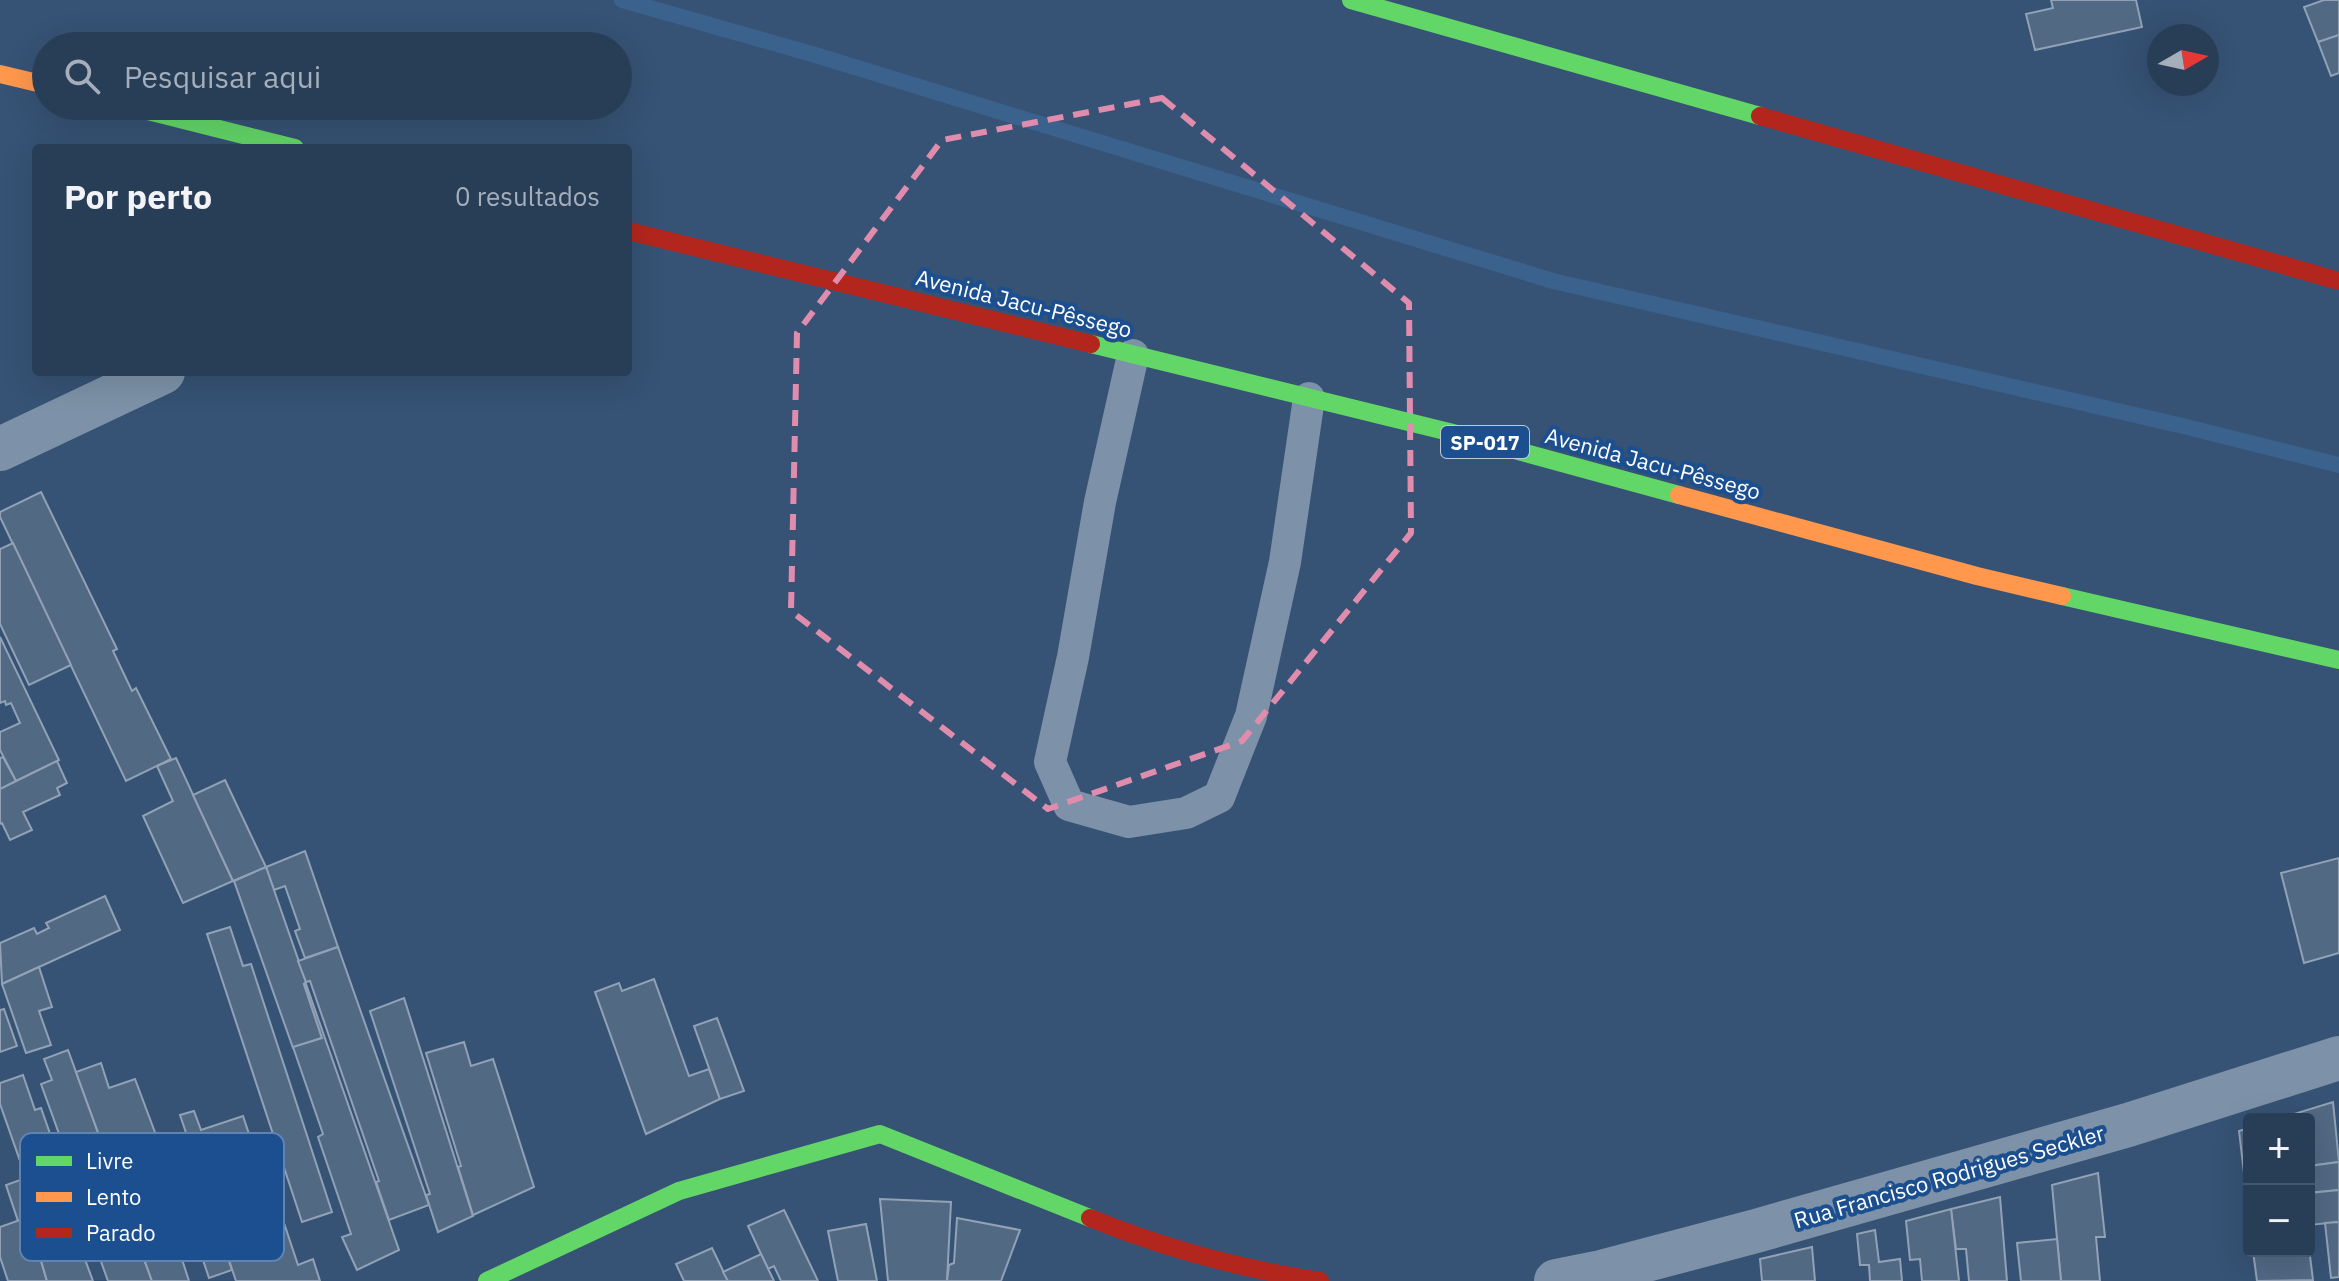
<!DOCTYPE html>
<html lang="pt">
<head>
<meta charset="utf-8">
<style>
  :root { --surface:#283e57; --page:#30455d; --text:#f1f3f6; --muted:#a5aeba; --line:#44576d }
  body { margin:0; font-family:"IBM Plex Sans",sans-serif; background:var(--page); color:var(--text) }
  .controls { position:absolute; right:24px; bottom:24px; display:grid; overflow:hidden; border-radius:8px; box-shadow:0 8px 32px #0002 }
  .controls button { width:72px; height:72px; display:grid; place-items:center; padding:0; border:0; border-bottom:2px solid var(--line); background:var(--surface); color:var(--text); font:40px sans-serif }
  .compass { position:absolute; left:2147px; top:24px; width:72px; height:72px; border-radius:50%; background:var(--surface); box-shadow:0 8px 32px #0002; rotate:81deg }
  .list { margin:0; padding:0; list-style:none }
  h2 { display:flex; justify-content:space-between; align-items:center; height:104px; margin:0; padding:0 32px; font-size:34px }
  h2 small { font-size:26px; font-weight:400; color:var(--muted) }
  .icon { flex:none; width:44px; height:44px; fill:none; stroke:currentColor; stroke-width:2; stroke-linecap:round; stroke-linejoin:round }
  .map { position:relative; flex:none; width:2339px; height:1281px; overflow:hidden }
  .search { position:absolute; background:var(--surface); box-shadow:0 8px 32px #0002; left:32px; top:32px; width:600px; height:88px; display:flex; align-items:center; gap:20px; box-sizing:border-box; padding:0 28px; border-radius:44px; color:var(--muted); font-size:30px }
  .panel { position:absolute; background:var(--surface); box-shadow:0 8px 32px #0002; left:32px; top:144px; width:600px; height:232px; border-radius:8px }
  .map>svg:first-child { display:block }
  .lines { fill:none; stroke-linecap:round; stroke-linejoin:round }
  .stream { stroke:#3b618d; stroke-width:16 }
  .building { fill:#526984; stroke:#92a2b6; stroke-width:2 }
  .lane { stroke:#7d92a8; stroke-width:32 }
  .street { stroke:#7d92a8; stroke-width:44 }
  .fast { stroke:#63d668; stroke-width:18 }
  .slow { stroke:#ff974d; stroke-width:18 }
  .jam { stroke:#b3261e; stroke-width:18 }
  .marked { fill:none; stroke:#e08cad; stroke-width:6; stroke-dasharray:16 10; stroke-linejoin:round }
  .labels { text-anchor:middle; dominant-baseline:central; stroke-width:8; stroke-linejoin:round; paint-order:stroke }
  .shield { fill:#1b4f8f; stroke:#bbcadd; stroke-width:2 }
  .shield-label { font-size:20px; font-weight:bold; fill:#fff }
  .street-label { font-size:22px; fill:#fff; stroke:#1b4f8f }
  .key { fill:#1b4f8f; stroke:#5f84b1; stroke-width:2 }
  .key-label { font-size:22px; fill:#fff }
</style>
</head>
<body>
<div class="map">
<svg width="2339" height="1281" viewBox="0 0 2339 1281">
  <rect width="100%" height="100%" fill="#365274"/>
  <g class="lines">
    <polyline class="stream" points="622,0 812,54 1553,281 2183,426 2339,465"/>
  </g>
  <g class="building">
    <polygon points="2051,0 2136,0 2142,27 2035,50 2026,14 2053,8"/>
    <polygon points="2324,0 2339,0 2339,35 2318,42 2304,7"/>
    <polygon points="2339,35 2339,73 2331,76 2318,42"/>
    <polygon points="41,492 117,649 113,651 132,691 136,688 171,759 126,781 0,517 0,512"/>
    <polygon points="13,543 71,665 29,685 0,624 0,549"/>
    <polygon points="0,637 59,760 16,781 0,750 0,732 20,723 11,703 6,705 5,701 0,703"/>
    <polygon points="3,757 16,781 0,789 0,758"/>
    <polygon points="176,758 233,881 183,903 143,816 173,801 157,766"/>
    <polygon points="57,761 67,783 57,788 60,795 23,812 32,830 10,840 2,823 0,824 0,789"/>
    <polygon points="225,780 266,867 233,881 193,795"/>
    <polygon points="305,851 338,947 305,958 295,931 300,929 285,886 274,890 266,867"/>
    <polygon points="2339,858 2339,953 2304,963 2281,873"/>
    <polygon points="266,867 306,982 304,984 322,1038 293,1048 234,881"/>
    <polygon points="105,896 120,930 2,984 0,943 34,928 37,934 49,928 46,923"/>
    <polygon points="230,927 243,966 251,964 332,1212 302,1222 207,934"/>
    <polygon points="338,947 429,1205 389,1220 376,1182 379,1181 310,981 306,982 298,961"/>
    <polygon points="39,967 52,1007 39,1011 51,1045 26,1053 2,984"/>
    <polygon points="654,979 689,1076 709,1069 720,1099 646,1134 595,992 619,983 622,991"/>
    <polygon points="304,984 306,984 399,1250 357,1270 342,1237 351,1234 318,1137 323,1134 293,1047 322,1038"/>
    <polygon points="404,998 473,1216 438,1232 426,1195 430,1194 370,1011"/>
    <polygon points="4,1009 17,1046 0,1052 0,1010"/>
    <polygon points="717,1018 744,1091 720,1099 694,1026"/>
    <polygon points="464,1042 471,1066 493,1059 534,1187 473,1215 458,1167 461,1166 426,1053"/>
    <polygon points="68,1050 152,1281 108,1281 95,1245 99,1244 41,1084 52,1080 44,1059"/>
    <polygon points="101,1063 109,1088 135,1079 159,1143 186,1133 232,1270 209,1278 195,1236 190,1238 191,1242 178,1247 189,1281 152,1281 76,1072"/>
    <polygon points="23,1075 35,1110 41,1108 67,1182 46,1189 54,1212 18,1221 6,1185 26,1178 0,1104 0,1083"/>
    <polygon points="2333,1102 2339,1162 2309,1166 2309,1119 2278,1119"/>
    <polygon points="194,1111 201,1130 243,1116 263,1176 268,1175 298,1265 313,1259 320,1281 236,1281 180,1115"/>
    <polygon points="2249,1128 2249,1173 2244,1173 2239,1131"/>
    <polygon points="2339,1162 2339,1190 2309,1193 2309,1166"/>
    <polygon points="2098,1173 2105,1237 2096,1237 2100,1281 2061,1281 2052,1185"/>
    <polygon points="2339,1190 2339,1222 2309,1225 2309,1193"/>
    <polygon points="2000,1197 2007,1281 1969,1281 1966,1249 1956,1249 1951,1209"/>
    <polygon points="880,1199 951,1202 947,1281 888,1281"/>
    <polygon points="1951,1209 1959,1281 1922,1281 1920,1259 1910,1260 1906,1221"/>
    <polygon points="784,1210 786,1214 818,1281 781,1281 774,1266 768,1269 761,1254 748,1226"/>
    <polygon points="28,1217 47,1281 8,1281 0,1257 0,1227"/>
    <polygon points="957,1218 1020,1230 1001,1281 947,1281 949,1265 954,1263"/>
    <polygon points="2339,1222 2339,1277 2331,1278 2325,1223"/>
    <polygon points="866,1224 877,1281 838,1281 828,1231"/>
    <polygon points="73,1227 93,1281 47,1281 35,1240"/>
    <polygon points="1875,1230 1879,1262 1900,1259 1902,1281 1870,1281 1869,1265 1860,1265 1857,1234"/>
    <polygon points="2057,1239 2061,1281 2021,1281 2017,1243"/>
    <polygon points="1812,1247 1815,1281 1762,1281 1760,1259"/>
    <polygon points="712,1248 728,1281 684,1281 676,1264"/>
    <polygon points="2309,1248 2313,1280 2257,1281 2253,1251 2309,1251"/>
    <polygon points="761,1254 774,1281 728,1281 723,1272"/>
  </g>
  <g class="lines">
    <polyline class="lane" points="1133,355 1100,502 1073,657 1050,762 1069,805 1129,822 1186,813 1219,797 1251,716 1285,562 1309,398"/>
    <g class="street">
      <polyline points="0,449 163,372"/>
      <polyline points="1556,1281 1601,1272 1756,1231 2128,1125 2339,1058"/>
    </g>
    <g class="fast">
      <polyline points="1351,0 1760,116"/>
      <polyline points="128,106 295,148"/>
      <polyline points="1091,344 1449,432 1679,495"/>
      <polyline points="2062,596 2339,660"/>
      <polyline points="487,1281 679,1191 880,1134 1090,1218"/>
    </g>
    <g class="slow">
      <polyline points="0,74 46,85"/>
      <polyline points="1679,495 1977,576 2062,596"/>
    </g>
    <g class="jam">
      <polyline points="1760,116 2339,281"/>
      <polyline points="628,231 1091,344"/>
      <path d="M1090,1218C1163,1248 1242,1269 1320,1281"/>
    </g>
  </g>
  <path class="marked" d="M1162,98L1409,303L1411,533L1242,741L1048,809L791,611L797,333L942,140Z"/>
  <g class="labels">
    <rect class="shield" x="1441" y="426" width="88" height="32" rx="6"/>
    <g class="shield-label">
      <text x="1485" y="442">SP-017</text>
    </g>
    <g class="street-label">
      <text transform="translate(1024 303) rotate(14)">Avenida Jacu-Pêssego</text>
      <text transform="translate(1653 463) rotate(15)">Avenida Jacu-Pêssego</text>
      <text transform="translate(1949 1176) rotate(-16)">Rua Francisco Rodrigues Seckler</text>
    </g>
  </g>
  <rect x="20" y="1133" width="264" height="128" rx="12" class="key"/>
  <rect x="36" y="1156" width="36" height="10" fill="#63d668"/>
  <rect x="36" y="1192" width="36" height="10" fill="#ff974d"/>
  <rect x="36" y="1228" width="36" height="10" fill="#b3261e"/>
  <g class="key-label">
    <text x="86" y="1169">Livre</text>
    <text x="86" y="1205">Lento</text>
    <text x="86" y="1241">Parado</text>
  </g>
</svg>
<div class="controls">
<button>+</button>
<button>−</button>
</div>
<svg class="compass" viewBox="-18 -18 36 36"><path d="M0-13l5 13h-10z" fill="#e53935"/><path d="M0 13l5-13h-10z" fill="#a5aeba"/></svg>
<div class="search"><svg class="icon" aria-label="search" viewBox="0 0 24 24"><circle cx="10" cy="10" r="6"/><path d="M15 15l6 6"/></svg>Pesquisar aqui</div>
<section class="panel">
<h2>Por perto<small>0 resultados</small></h2>
<ul class="list">
</ul>
</section>
</div>
</body>
</html>
